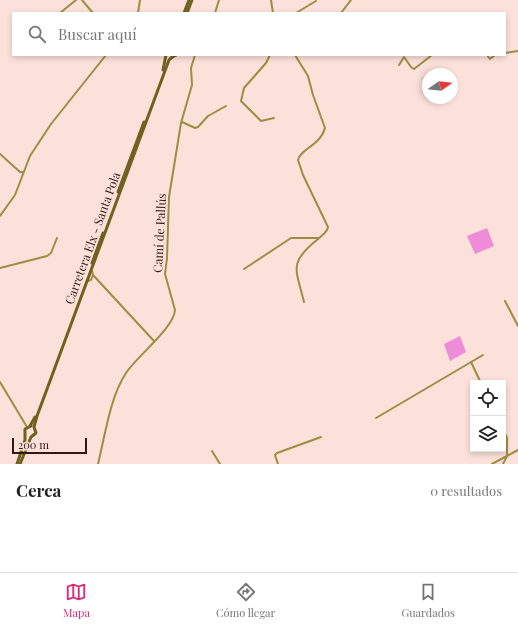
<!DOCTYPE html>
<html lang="es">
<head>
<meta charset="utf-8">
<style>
  :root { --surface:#fff; --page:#f2f2f2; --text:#222; --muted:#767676; --line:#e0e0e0; --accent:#db2777 }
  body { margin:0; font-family:"Playfair Display",serif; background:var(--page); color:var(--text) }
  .controls { position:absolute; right:12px; bottom:12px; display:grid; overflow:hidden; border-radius:0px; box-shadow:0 2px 6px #0003 }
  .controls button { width:36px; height:36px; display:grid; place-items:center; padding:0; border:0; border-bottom:1px solid var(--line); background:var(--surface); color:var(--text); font:20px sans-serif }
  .compass { position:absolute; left:422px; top:68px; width:36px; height:36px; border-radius:50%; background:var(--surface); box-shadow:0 2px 6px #0003; rotate:76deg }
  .scale { position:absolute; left:12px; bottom:10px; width:75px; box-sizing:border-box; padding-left:4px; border:2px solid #301913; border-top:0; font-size:11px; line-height:14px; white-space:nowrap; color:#301913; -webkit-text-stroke:3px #fbe1da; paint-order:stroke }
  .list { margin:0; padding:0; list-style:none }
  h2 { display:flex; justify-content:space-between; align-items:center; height:52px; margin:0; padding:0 16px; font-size:17px }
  h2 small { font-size:13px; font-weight:400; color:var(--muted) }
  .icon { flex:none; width:22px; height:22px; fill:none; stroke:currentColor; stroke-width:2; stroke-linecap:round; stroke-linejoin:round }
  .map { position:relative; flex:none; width:518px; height:464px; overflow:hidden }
  .search { position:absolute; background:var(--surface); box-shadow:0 2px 6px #0003; left:12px; right:12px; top:12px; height:44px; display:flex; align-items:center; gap:10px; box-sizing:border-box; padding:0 14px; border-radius:0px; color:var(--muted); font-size:15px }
  .sheet { height:108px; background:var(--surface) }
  nav { display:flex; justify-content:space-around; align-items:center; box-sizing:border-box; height:56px; border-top:1px solid var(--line); background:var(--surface); font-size:11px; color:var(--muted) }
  nav a { display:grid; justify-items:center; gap:2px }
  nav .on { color:var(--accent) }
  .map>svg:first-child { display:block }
  .water { fill:#ee8cda }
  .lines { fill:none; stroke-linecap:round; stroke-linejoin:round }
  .street { stroke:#9f8c43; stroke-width:2 }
  .secondary { stroke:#71611e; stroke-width:3 }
  .labels { text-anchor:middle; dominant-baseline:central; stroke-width:3.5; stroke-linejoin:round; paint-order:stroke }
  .street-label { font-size:12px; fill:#301913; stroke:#fbe1da }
</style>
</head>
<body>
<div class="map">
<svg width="518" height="464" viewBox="0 0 518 464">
  <rect width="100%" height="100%" fill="#fbe1da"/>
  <g class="water">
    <polygon points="487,228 494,246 475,254 467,236"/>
    <polygon points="460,336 466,352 450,361 444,344"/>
  </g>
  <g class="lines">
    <g class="street">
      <polyline points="82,0 93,13"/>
      <polyline points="271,0 273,13"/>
      <polyline points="60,13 76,0"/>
      <polyline points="138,13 140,0"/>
      <polyline points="215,13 219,0"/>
      <polyline points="296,13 316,1"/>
      <polyline points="341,13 351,0"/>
      <polyline points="505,53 518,51"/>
      <polyline points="270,55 266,63 244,88 241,101 261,121 274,118"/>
      <path d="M295,55L308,76L313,95L325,128C320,146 301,148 298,160L303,175L328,227C327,233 322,235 318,239C288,263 296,269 304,302"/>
      <polyline points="487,55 490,59 495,55"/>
      <polyline points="399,65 404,57 411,67 414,69 432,55"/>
      <polyline points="182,122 195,128 198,127 208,116 226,106"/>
      <polyline points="0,154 20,172 23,172"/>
      <polyline points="0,216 15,195 30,156 51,124 106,55"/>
      <polyline points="0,268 47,256 51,253 57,238"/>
      <polyline points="244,269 291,238 318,238"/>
      <polyline points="92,271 93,275 154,341"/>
      <polyline points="88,281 91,280 93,275"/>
      <polyline points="505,301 518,326"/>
      <polyline points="471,362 481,383"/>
      <polyline points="0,382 27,427"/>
      <polyline points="376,418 483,355"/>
      <polyline points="212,451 220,464"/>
      <path d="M98,464C105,436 110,397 126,373C137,356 174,328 175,310L165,274L167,258L169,197L181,123L192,85L191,68L195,55"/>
      <polyline points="278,464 275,455 277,453 321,437"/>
      <polyline points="492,464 507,456 507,438 503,428"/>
      <polyline points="503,464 507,456 518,450"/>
    </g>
    <g class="secondary">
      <polyline points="184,13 189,0"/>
      <polyline points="187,13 192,0"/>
      <polyline points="171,58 176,55"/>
      <polyline points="163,70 166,55"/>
      <polyline points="118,192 144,122"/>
      <polyline points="92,263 103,233"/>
      <polyline points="30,426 35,417"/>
      <polyline points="17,464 25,440 25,429 31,426"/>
      <polyline points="20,464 31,437 36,433 34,427 37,416 169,60 171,58"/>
    </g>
  </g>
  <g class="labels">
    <g class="street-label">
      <text transform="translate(159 233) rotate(-87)">Camí de Pallús</text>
      <text transform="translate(92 238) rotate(-70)">Carretera Elx - Santa Pola</text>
    </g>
  </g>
</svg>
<div class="controls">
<button><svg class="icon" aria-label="locate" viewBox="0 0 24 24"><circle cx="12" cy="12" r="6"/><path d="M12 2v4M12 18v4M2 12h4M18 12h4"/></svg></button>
<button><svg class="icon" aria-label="layers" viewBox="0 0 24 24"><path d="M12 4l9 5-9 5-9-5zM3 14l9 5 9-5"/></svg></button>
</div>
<svg class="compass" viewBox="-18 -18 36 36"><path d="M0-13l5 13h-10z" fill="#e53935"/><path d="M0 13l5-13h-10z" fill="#767676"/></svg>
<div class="scale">200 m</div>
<div class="search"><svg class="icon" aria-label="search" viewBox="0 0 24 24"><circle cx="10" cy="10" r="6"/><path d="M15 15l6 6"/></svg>Buscar aquí</div>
</div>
<section class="sheet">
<h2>Cerca<small>0 resultados</small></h2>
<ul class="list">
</ul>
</section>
<nav>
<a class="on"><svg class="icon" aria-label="map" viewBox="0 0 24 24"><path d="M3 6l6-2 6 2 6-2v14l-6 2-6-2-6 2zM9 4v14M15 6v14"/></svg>Mapa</a>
<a><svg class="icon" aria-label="directions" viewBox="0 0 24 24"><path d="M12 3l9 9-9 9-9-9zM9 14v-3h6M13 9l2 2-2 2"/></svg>Cómo llegar</a>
<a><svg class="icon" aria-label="saved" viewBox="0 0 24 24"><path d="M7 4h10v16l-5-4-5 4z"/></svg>Guardados</a>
</nav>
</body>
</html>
